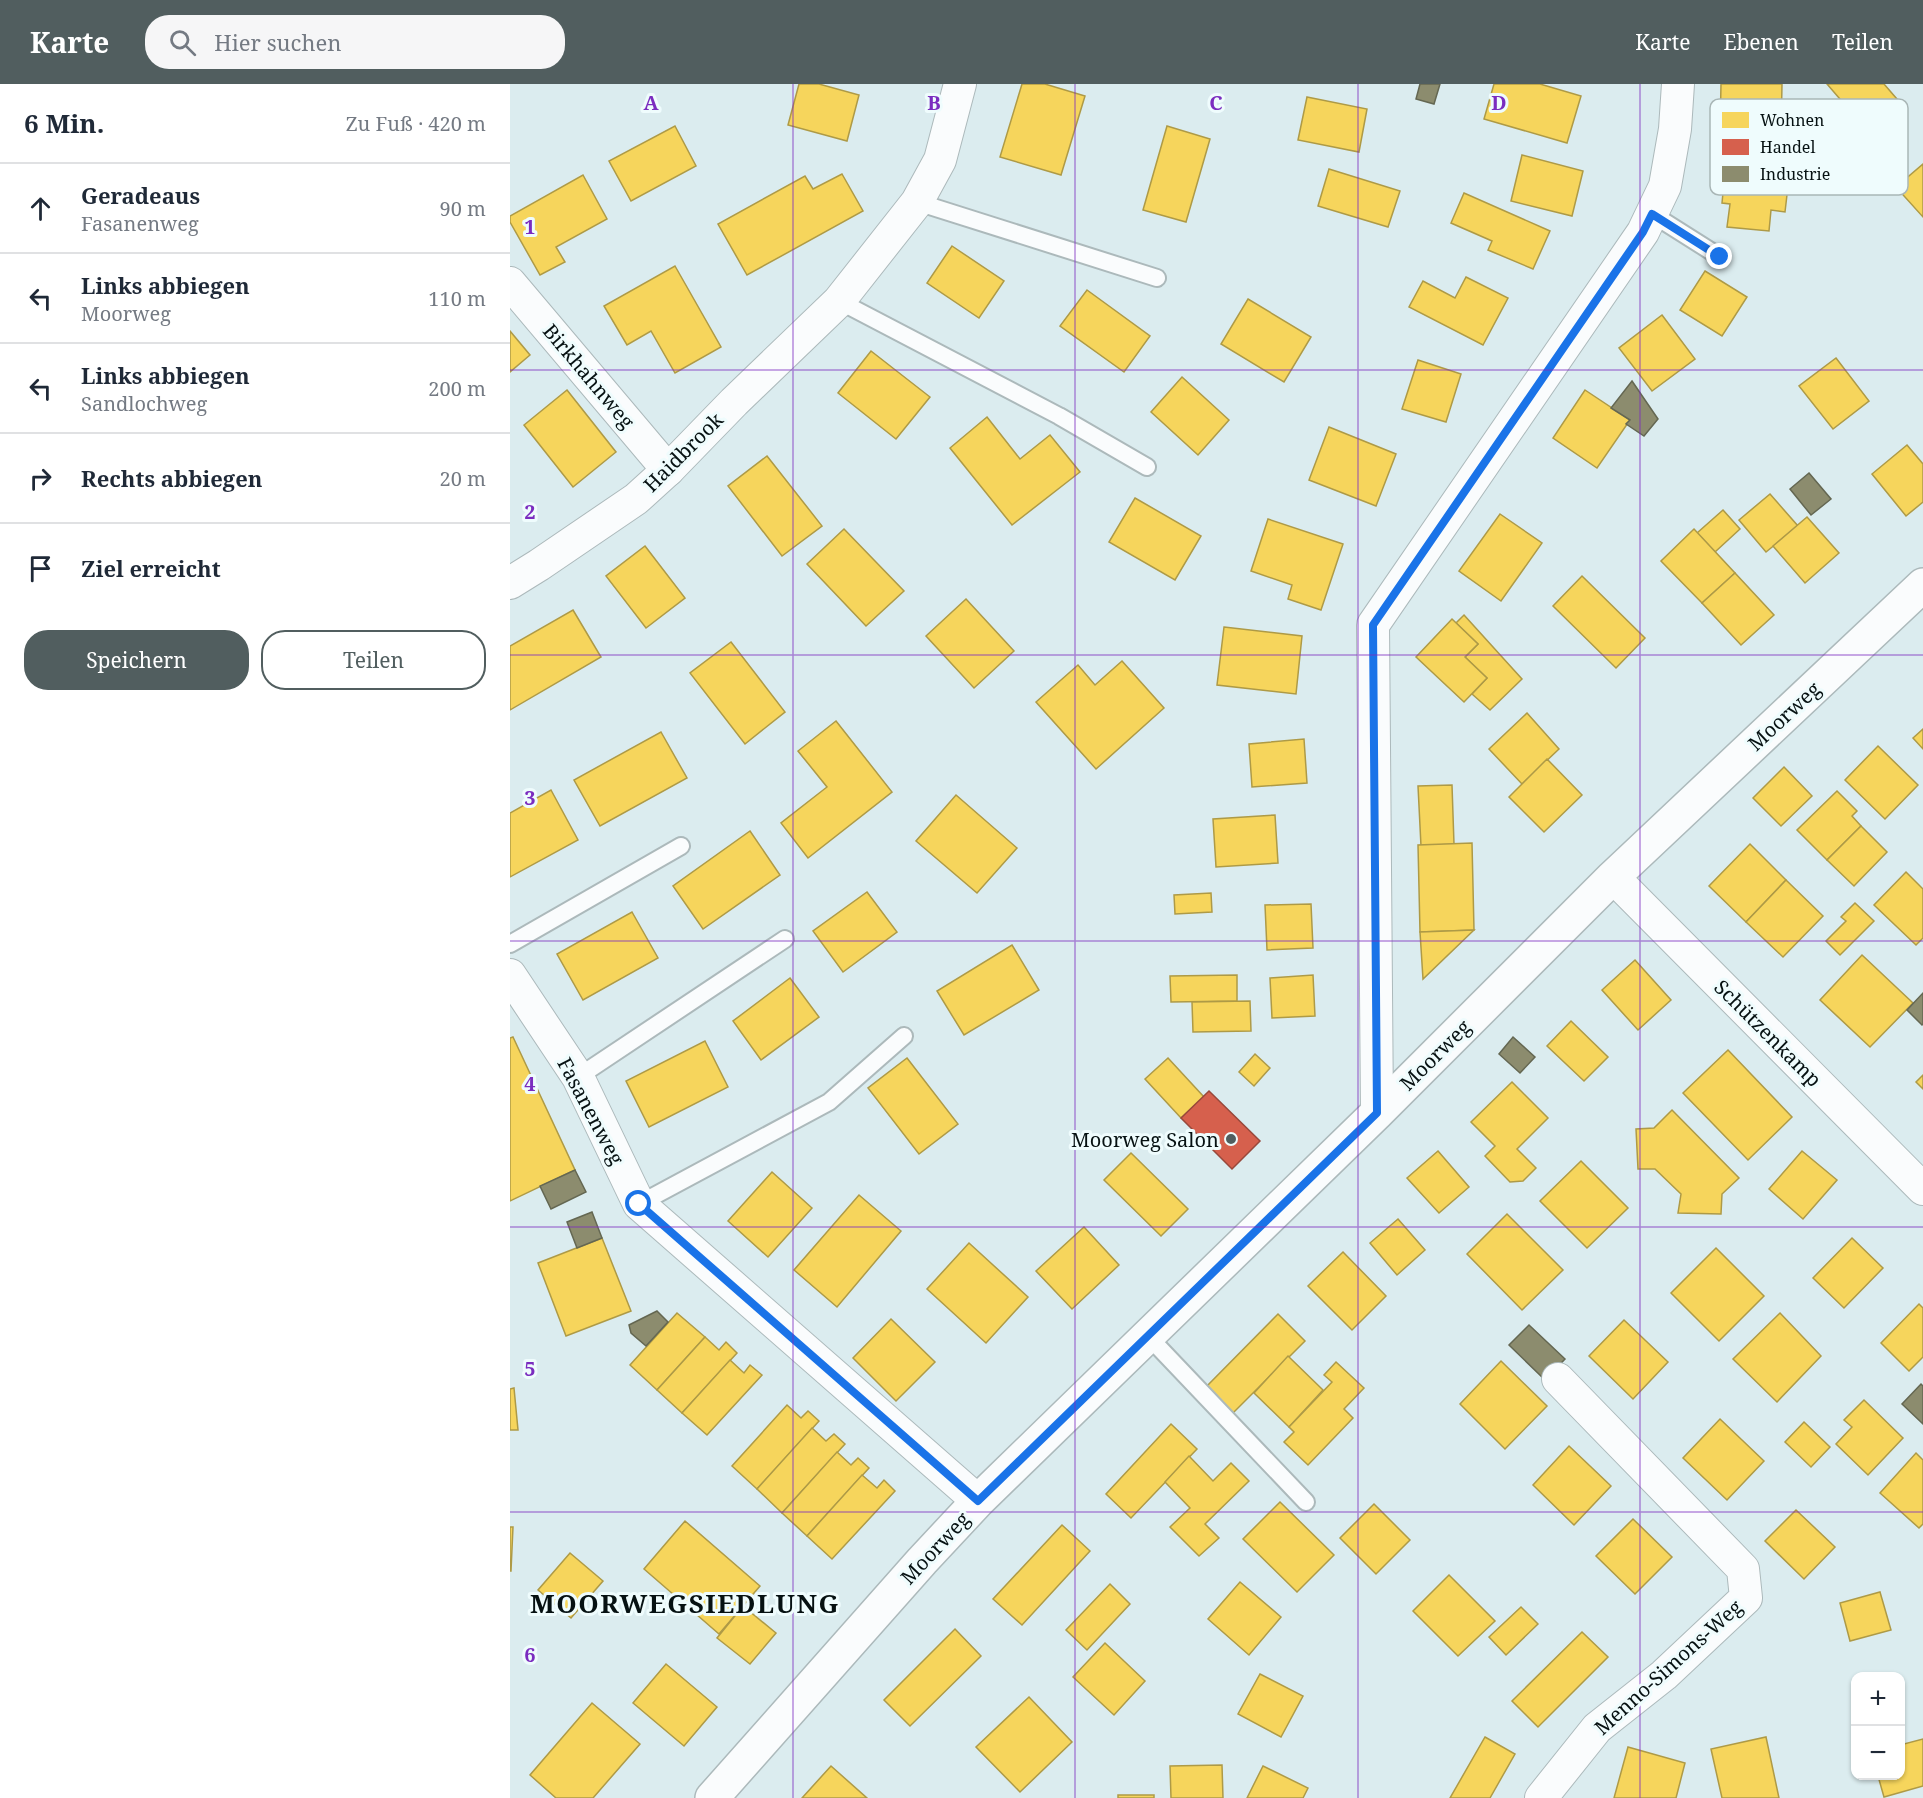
<!DOCTYPE html>
<html lang="de">
<head>
<meta charset="utf-8">
<style>
  :root { --surface:#fff; --page:#f6f6f7; --text:#1f2937; --muted:#747a83; --line:#e0e1e3; --accent:#515e5f }
  body { margin:0; font-family:"Noto Serif",serif; background:var(--page); color:var(--text) }
  .controls { position:absolute; right:18px; bottom:18px; display:grid; overflow:hidden; border-radius:12px; box-shadow:0 2px 4px #0004 }
  .controls button { width:54px; height:54px; display:grid; place-items:center; padding:0; border:0; border-bottom:2px solid var(--line); background:var(--surface); color:var(--text); font:30px sans-serif }
  .stop { position:absolute; width:18px; height:18px; margin:-14px; border:4px solid #1a73e8; border-radius:50%; background:#fff }
  .stop.end { background:#1a73e8; border-color:#fff; box-shadow:0 2px 6px #0008 }
  .list { margin:0; padding:0; list-style:none }
  h2 { display:flex; justify-content:space-between; align-items:center; height:78px; margin:0; padding:0 24px; font-size:26px }
  h2 small { font-size:20px; font-weight:400; color:var(--muted) }
  .list li { display:grid; grid-template-columns:39px 1fr auto; gap:18px; align-items:center; box-sizing:border-box; height:90px; padding:0 24px; border-top:2px solid var(--line) }
  .list b { display:block; font-size:22px; white-space:nowrap }
  .list p { margin:0; font-size:20px; white-space:nowrap; color:var(--muted) }
  .list em { font-size:20px; font-style:normal; color:var(--muted) }
  .actions { display:flex; gap:12px; padding:18px 24px }
  .actions a { flex:1; padding:14px 0; border:2px solid var(--accent); border-radius:24px; text-align:center; font-size:21px; color:var(--accent) }
  .actions .main { background:var(--accent); color:#fff }
  .icon { flex:none; width:33px; height:33px; fill:none; stroke:currentColor; stroke-width:2; stroke-linecap:round; stroke-linejoin:round }
  .map { position:relative; flex:none; width:1413px; height:1714px; overflow:hidden }
  header { display:flex; align-items:center; gap:36px; box-sizing:border-box; height:84px; padding:0 30px; background:var(--accent); color:#fff }
  header strong { font-size:28px }
  nav { display:flex; gap:33px; margin-inline-start:auto; font-size:21px }
  .search { width:420px; height:54px; background:var(--page); display:flex; align-items:center; gap:15px; box-sizing:border-box; padding:0 21px; border-radius:24px; color:var(--muted); font-size:22px }
  main { display:flex }
  aside { flex:1; background:var(--surface) }
  .map>svg:first-child { display:block }
  .homes { fill:#f6d55c; stroke:#ae9a46; stroke-width:1.5 }
  .shops { fill:#d6604d; stroke:#98483b; stroke-width:1.5 }
  .industry { fill:#8c8c6e; stroke:#646752; stroke-width:1.5 }
  .lines { fill:none; stroke-linecap:round; stroke-linejoin:round }
  .service-casing { stroke:#acb9bb; stroke-width:20 }
  .minor-casing { stroke:#acb9bb; stroke-width:34 }
  .tertiary-casing { stroke:#acb9bb; stroke-width:36 }
  .service { stroke:#fafcfd; stroke-width:16 }
  .minor { stroke:#fafcfd; stroke-width:32 }
  .tertiary { stroke:#fafcfd; stroke-width:33 }
  .route { stroke:#1a73e8; stroke-width:8 }
  .grid { fill:none; stroke:#7b2cbf; stroke-width:1.5; stroke-opacity:0.55 }
  .poi-dot { fill:#515e5f; stroke:#effcfd; stroke-width:2 }
  .labels { text-anchor:middle; dominant-baseline:central; stroke-width:6; stroke-linejoin:round; paint-order:stroke }
  .street-label { font-size:20px; fill:#061112; stroke:#effcfd }
  .poi-label { font-size:20px; fill:#061112; stroke:#effcfd; text-anchor:end }
  .district-label { font-size:26px; font-weight:bold; letter-spacing:1.5px; fill:#061112; stroke:#effcfd }
  .key { fill:#effcfd; stroke:#a9b6b6; stroke-width:1.5 }
  .key-label { font-size:16px; fill:#061112 }
  .grid-label { font-size:20px; text-anchor:middle; font-weight:bold; fill:#7b2cbf; stroke:#effcfd; stroke-width:6; stroke-linejoin:round; paint-order:stroke }
</style>
</head>
<body>
<header>
<strong>Karte</strong>
<div class="search"><svg class="icon" aria-label="search" viewBox="0 0 24 24"><circle cx="10" cy="10" r="6"/><path d="M15 15l6 6"/></svg>Hier suchen</div>
<nav><a>Karte</a><a>Ebenen</a><a>Teilen</a></nav>
</header>
<main>
<aside>
<h2>6 Min.<small>Zu Fuß · 420 m</small></h2>
<ul class="list">
<li><svg class="icon" aria-label="ahead" viewBox="0 0 24 24"><path d="M12 20V5M6 11l6-6 6 6"/></svg><div><b>Geradeaus</b><p>Fasanenweg</p></div><em>90 m</em></li>
<li><svg class="icon" aria-label="left" viewBox="0 0 24 24"><path d="M17 20v-9H6M10 6l-5 5 5 5"/></svg><div><b>Links abbiegen</b><p>Moorweg</p></div><em>110 m</em></li>
<li><svg class="icon" aria-label="left" viewBox="0 0 24 24"><path d="M17 20v-9H6M10 6l-5 5 5 5"/></svg><div><b>Links abbiegen</b><p>Sandlochweg</p></div><em>200 m</em></li>
<li><svg class="icon" aria-label="right" viewBox="0 0 24 24"><path d="M7 20v-9h11M14 6l5 5-5 5"/></svg><div><b>Rechts abbiegen</b></div><em>20 m</em></li>
<li><svg class="icon" aria-label="arrive" viewBox="0 0 24 24"><path d="M6 21V4h12l-3 4 3 4H6"/></svg><div><b>Ziel erreicht</b></div></li>
</ul>
<div class="actions"><a class="main">Speichern</a><a>Teilen</a></div>
</aside>
<div class="map">
<svg width="1413" height="1714" viewBox="0 0 1413 1714">
  <rect width="100%" height="100%" fill="#dbecef"/>
  <g class="homes">
    <polygon points="289,0 309,0 349,11 337,57 278,41"/>
    <polygon points="512,0 535,0 575,12 551,91 490,73"/>
    <polygon points="984,0 1030,0 1071,12 1057,59 974,35"/>
    <polygon points="1211,0 1272,0 1271,50 1210,48"/>
    <polygon points="1317,0 1374,0 1393,22 1360,50"/>
    <polygon points="797,13 857,25 849,68 788,56"/>
    <polygon points="165,42 186,82 121,117 99,77"/>
    <polygon points="657,42 700,55 676,138 633,126"/>
    <polygon points="1012,71 1073,87 1062,132 1001,117"/>
    <polygon points="1216,77 1280,85 1275,128 1261,126 1259,147 1217,143 1220,120 1212,119"/>
    <polygon points="1413,80 1413,133 1386,103"/>
    <polygon points="819,85 890,107 878,143 808,122"/>
    <polygon points="332,90 353,127 237,191 208,140 295,92 303,105"/>
    <polygon points="73,91 97,135 46,163 55,178 30,191 0,138 0,132"/>
    <polygon points="954,109 1040,147 1023,185 978,166 982,157 941,139"/>
    <polygon points="442,162 494,197 469,234 417,199"/>
    <polygon points="165,182 211,263 165,289 141,247 117,261 94,222"/>
    <polygon points="1195,187 1237,213 1212,252 1170,226"/>
    <polygon points="956,193 998,214 973,261 899,223 913,197 945,214"/>
    <polygon points="577,206 640,252 614,288 550,242"/>
    <polygon points="738,215 801,253 774,298 711,260"/>
    <polygon points="1152,231 1185,275 1142,307 1109,264"/>
    <polygon points="0,247 20,271 0,288"/>
    <polygon points="361,267 420,313 386,355 328,309"/>
    <polygon points="1326,274 1359,317 1323,345 1289,302"/>
    <polygon points="908,276 951,290 936,338 892,325"/>
    <polygon points="672,293 719,336 688,371 641,328"/>
    <polygon points="57,306 106,368 63,403 14,341"/>
    <polygon points="1075,306 1120,336 1087,384 1043,354"/>
    <polygon points="477,333 510,375 540,351 570,388 502,441 440,364"/>
    <polygon points="819,343 886,370 866,422 799,396"/>
    <polygon points="1397,361 1413,380 1413,418 1396,432 1362,390"/>
    <polygon points="257,372 312,442 272,472 218,402"/>
    <polygon points="1260,410 1288,442 1256,468 1229,436"/>
    <polygon points="625,414 691,452 665,496 599,458"/>
    <polygon points="1213,426 1230,445 1205,468 1187,449"/>
    <polygon points="990,430 1032,459 991,517 949,487"/>
    <polygon points="1297,433 1329,469 1295,499 1263,462"/>
    <polygon points="758,435 833,460 811,526 778,515 782,501 741,487"/>
    <polygon points="334,445 394,507 356,542 297,480"/>
    <polygon points="1184,445 1225,489 1192,519 1151,477"/>
    <polygon points="135,462 175,514 136,544 96,492"/>
    <polygon points="1225,489 1264,531 1231,561 1192,519"/>
    <polygon points="1072,492 1135,554 1106,584 1043,522"/>
    <polygon points="456,515 504,567 464,604 416,552"/>
    <polygon points="63,526 91,573 0,626 0,562"/>
    <polygon points="954,531 1012,595 980,626 962,610 977,594 955,573 968,560 946,539"/>
    <polygon points="942,535 968,560 955,573 977,594 954,618 906,573"/>
    <polygon points="714,543 792,552 786,610 707,601"/>
    <polygon points="221,558 275,628 235,660 180,589"/>
    <polygon points="612,577 654,624 586,685 526,618 568,581 585,601"/>
    <polygon points="1017,629 1049,665 1012,700 979,665"/>
    <polygon points="326,637 382,708 298,774 271,739 317,703 288,667"/>
    <polygon points="1413,645 1413,665 1403,654"/>
    <polygon points="151,648 177,694 90,742 64,696"/>
    <polygon points="794,655 797,699 742,703 739,660"/>
    <polygon points="1368,662 1408,701 1375,735 1335,696"/>
    <polygon points="1037,675 1072,711 1034,748 999,713"/>
    <polygon points="1274,683 1302,712 1271,742 1243,714"/>
    <polygon points="942,701 944,760 911,762 908,702"/>
    <polygon points="41,706 68,756 0,793 0,729"/>
    <polygon points="1327,707 1347,727 1342,732 1351,742 1317,776 1287,746"/>
    <polygon points="446,711 507,764 467,809 406,757"/>
    <polygon points="765,731 768,779 706,783 703,735"/>
    <polygon points="1351,742 1377,768 1344,802 1317,776"/>
    <polygon points="240,747 270,791 193,845 163,802"/>
    <polygon points="962,759 964,846 910,848 908,761"/>
    <polygon points="1240,760 1276,796 1236,838 1199,802"/>
    <polygon points="1396,788 1413,805 1413,854 1406,861 1364,821"/>
    <polygon points="1276,796 1313,832 1273,873 1236,838"/>
    <polygon points="357,808 387,848 333,888 303,847"/>
    <polygon points="701,809 702,828 665,830 664,811"/>
    <polygon points="1345,819 1364,837 1330,871 1316,857 1336,837 1331,833"/>
    <polygon points="801,820 803,864 757,866 755,821"/>
    <polygon points="122,828 148,874 73,916 47,870"/>
    <polygon points="964,846 913,895 910,848"/>
    <polygon points="502,861 529,906 454,951 427,907"/>
    <polygon points="1352,871 1403,919 1360,963 1310,916"/>
    <polygon points="1125,876 1161,916 1128,946 1092,906"/>
    <polygon points="727,891 727,917 661,918 660,892"/>
    <polygon points="803,891 805,932 762,934 760,894"/>
    <polygon points="280,894 309,933 251,976 223,937"/>
    <polygon points="740,917 741,947 683,948 682,918"/>
    <polygon points="1061,937 1098,973 1074,997 1037,962"/>
    <polygon points="3,953 65,1086 0,1117 0,954"/>
    <polygon points="195,957 218,1003 139,1043 116,997"/>
    <polygon points="1218,966 1282,1033 1238,1076 1173,1009"/>
    <polygon points="745,970 760,984 744,1002 729,988"/>
    <polygon points="397,974 448,1040 409,1070 358,1004"/>
    <polygon points="658,974 694,1013 671,1034 635,995"/>
    <polygon points="1413,991 1413,1005 1406,998"/>
    <polygon points="1002,998 1038,1034 1007,1065 1026,1084 1013,1097 1000,1098 975,1072 985,1062 961,1038"/>
    <polygon points="1162,1026 1229,1094 1212,1110 1211,1130 1168,1129 1171,1110 1145,1085 1128,1085 1126,1045 1144,1044"/>
    <polygon points="928,1067 959,1103 929,1129 897,1094"/>
    <polygon points="1292,1067 1327,1096 1293,1135 1259,1105"/>
    <polygon points="621,1069 678,1125 651,1152 594,1096"/>
    <polygon points="1071,1077 1118,1124 1077,1164 1030,1117"/>
    <polygon points="262,1088 302,1124 258,1173 218,1137"/>
    <polygon points="349,1111 391,1147 327,1223 284,1186"/>
    <polygon points="997,1130 1053,1186 1012,1226 957,1170"/>
    <polygon points="888,1135 915,1166 887,1191 860,1159"/>
    <polygon points="574,1143 609,1181 562,1225 526,1187"/>
    <polygon points="92,1154 121,1227 56,1252 28,1179"/>
    <polygon points="1342,1154 1373,1184 1334,1224 1303,1194"/>
    <polygon points="459,1159 518,1213 476,1259 417,1205"/>
    <polygon points="1206,1164 1254,1212 1209,1257 1161,1209"/>
    <polygon points="833,1168 876,1212 842,1246 798,1202"/>
    <polygon points="1409,1220 1413,1224 1413,1273 1399,1287 1371,1259"/>
    <polygon points="167,1229 195,1253 147,1306 120,1281"/>
    <polygon points="1270,1229 1311,1272 1267,1318 1223,1275"/>
    <polygon points="768,1230 795,1257 722,1330 695,1304"/>
    <polygon points="381,1235 425,1278 386,1317 343,1274"/>
    <polygon points="1114,1236 1158,1278 1123,1315 1079,1272"/>
    <polygon points="195,1253 209,1266 216,1258 227,1269 172,1329 147,1306"/>
    <polygon points="778,1272 813,1306 779,1343 744,1309"/>
    <polygon points="220,1276 234,1289 240,1281 252,1291 197,1351 172,1329"/>
    <polygon points="991,1277 1037,1322 995,1365 950,1320"/>
    <polygon points="826,1278 854,1304 834,1325 843,1334 798,1381 774,1358 784,1348 779,1343 822,1298 814,1291"/>
    <polygon points="4,1304 8,1346 0,1346 0,1305"/>
    <polygon points="1354,1316 1393,1354 1358,1391 1326,1360 1342,1343 1334,1336"/>
    <polygon points="277,1321 291,1334 298,1327 309,1337 247,1405 222,1382"/>
    <polygon points="1210,1335 1254,1377 1217,1416 1173,1374"/>
    <polygon points="1294,1338 1320,1363 1301,1383 1275,1358"/>
    <polygon points="661,1340 687,1365 621,1434 596,1410"/>
    <polygon points="302,1344 316,1357 324,1350 335,1360 272,1429 247,1405"/>
    <polygon points="1059,1362 1101,1402 1064,1441 1023,1401"/>
    <polygon points="327,1368 341,1381 348,1374 359,1384 297,1452 272,1429"/>
    <polygon points="1406,1369 1413,1376 1413,1440 1409,1444 1370,1409"/>
    <polygon points="679,1372 703,1397 721,1379 739,1397 695,1440 709,1454 689,1472 660,1443 680,1424 655,1398"/>
    <polygon points="352,1391 367,1404 374,1396 385,1407 322,1475 297,1452"/>
    <polygon points="770,1418 824,1471 787,1508 733,1455"/>
    <polygon points="864,1420 900,1456 866,1490 830,1454"/>
    <polygon points="1286,1426 1325,1463 1294,1495 1255,1457"/>
    <polygon points="1123,1435 1162,1473 1125,1510 1086,1472"/>
    <polygon points="175,1437 250,1502 209,1550 134,1485"/>
    <polygon points="552,1441 580,1467 512,1541 483,1515"/>
    <polygon points="0,1443 3,1443 1,1487 0,1487"/>
    <polygon points="60,1469 93,1497 61,1534 28,1506"/>
    <polygon points="939,1491 985,1537 948,1572 903,1527"/>
    <polygon points="730,1498 771,1533 739,1571 698,1535"/>
    <polygon points="600,1500 620,1520 577,1566 556,1546"/>
    <polygon points="1370,1508 1381,1546 1340,1557 1330,1519"/>
    <polygon points="233,1522 266,1549 240,1580 207,1554"/>
    <polygon points="1011,1523 1028,1540 996,1571 979,1553"/>
    <polygon points="445,1545 471,1572 400,1642 374,1616"/>
    <polygon points="1072,1548 1098,1573 1028,1643 1002,1617"/>
    <polygon points="595,1559 635,1597 604,1631 563,1593"/>
    <polygon points="156,1580 207,1623 174,1662 123,1619"/>
    <polygon points="750,1590 793,1612 771,1653 728,1630"/>
    <polygon points="519,1613 562,1658 510,1708 466,1663"/>
    <polygon points="82,1619 130,1660 83,1714 46,1714 20,1691"/>
    <polygon points="975,1653 1005,1670 980,1714 940,1714"/>
    <polygon points="1256,1653 1269,1714 1212,1714 1201,1665"/>
    <polygon points="1413,1655 1413,1702 1374,1713 1368,1692 1390,1692 1390,1661"/>
    <polygon points="1118,1663 1175,1679 1166,1714 1104,1714"/>
    <polygon points="712,1681 713,1714 661,1714 660,1682"/>
    <polygon points="321,1682 357,1714 292,1714"/>
    <polygon points="753,1682 798,1704 793,1714 737,1714"/>
    <rect x="608" y="1711" width="36" height="3"/>
  </g>
  <polygon class="shops" points="699,1007 750,1057 722,1085 671,1034"/>
  <g class="industry">
    <polygon points="910,0 930,0 924,20 906,15"/>
    <polygon points="1122,297 1148,335 1134,352 1116,340 1120,336 1101,324"/>
    <polygon points="1299,389 1321,415 1301,431 1280,405"/>
    <polygon points="1413,909 1413,940 1412,941 1397,926"/>
    <polygon points="1003,953 1025,973 1010,989 989,970"/>
    <polygon points="65,1086 76,1108 41,1125 30,1102"/>
    <polygon points="82,1128 92,1154 67,1164 57,1138"/>
    <polygon points="147,1227 158,1238 136,1262 121,1249 119,1241"/>
    <polygon points="1019,1241 1055,1275 1035,1296 999,1261"/>
    <polygon points="1411,1300 1413,1302 1413,1340 1392,1320"/>
  </g>
  <g class="lines">
    <g class="service-casing">
      <g id="service">
        <polyline points="407,118 647,194"/>
        <polyline points="1142,130 1210,173"/>
        <polyline points="329,217 549,332 637,383"/>
        <polyline points="0,860 171,762"/>
        <polyline points="68,993 275,855"/>
        <polyline points="129,1120 319,1018 394,952"/>
        <polyline points="638,1252 796,1418"/>
      </g>
    </g>
    <g class="minor-casing">
      <g id="minor">
        <polyline points="0,199 158,386"/>
        <polyline points="0,499 29,481 126,415 158,386 224,318 329,217 407,118 430,76 450,0"/>
        <polyline points="1103,793 1413,1105"/>
        <polyline points="0,891 68,993 129,1120 468,1417"/>
        <polyline points="867,1029 863,541 1133,148 1155,102 1165,45 1168,0"/>
        <polyline points="1031,1714 1087,1644 1154,1591 1236,1514 1233,1485 1048,1295"/>
      </g>
    </g>
    <g class="tertiary-casing">
      <polyline id="tertiary" points="202,1714 412,1477 468,1417 867,1029 1103,793 1413,501"/>
    </g>
    <use href="#service" class="service"/>
    <use href="#minor" class="minor"/>
    <use href="#tertiary" class="tertiary"/>
  </g>
  <g class="lines">
    <polyline class="route" points="129,1120 468,1417 867,1029 863,541 1133,148 1142,130 1210,173"/>
  </g>
  <path class="grid" d="M283,0V1714M565,0V1714M848,0V1714M1130,0V1714M0,286H1413M0,571H1413M0,857H1413M0,1143H1413M0,1428H1413"/>
  <circle class="poi-dot" cx="721" cy="1055" r="6"/>
  <g class="labels">
    <g class="street-label">
      <text transform="translate(79 292) rotate(50)">Birkhahnweg</text>
      <text transform="translate(173 368) rotate(-45)">Haidbrook</text>
      <text transform="translate(1274 632) rotate(-43)">Moorweg</text>
      <text transform="translate(1258 949) rotate(45)">Schützenkamp</text>
      <text transform="translate(925 971) rotate(-45)">Moorweg</text>
      <text transform="translate(81 1027) rotate(62)">Fasanenweg</text>
      <text transform="translate(425 1464) rotate(-47)">Moorweg</text>
      <text transform="translate(1158 1583) rotate(-42)">Menno-Simons-Weg</text>
    </g>
    <g class="poi-label">
      <text x="709" y="1055">Moorweg Salon</text>
    </g>
    <g class="district-label">
      <text x="175" y="1519">MOORWEGSIEDLUNG</text>
    </g>
  </g>
  <rect x="1200" y="15" width="198" height="96" rx="9" class="key"/>
  <rect x="1212" y="28" width="27" height="16" fill="#f6d55c"/>
  <rect x="1212" y="55" width="27" height="16" fill="#d6604d"/>
  <rect x="1212" y="82" width="27" height="16" fill="#8c8c6e"/>
  <g class="key-label">
    <text x="1250" y="42">Wohnen</text>
    <text x="1250" y="69">Handel</text>
    <text x="1250" y="96">Industrie</text>
  </g>
  <g class="grid-label">
    <text x="141" y="26">A</text>
    <text x="424" y="26">B</text>
    <text x="706" y="26">C</text>
    <text x="989" y="26">D</text>
    <text x="20" y="150">1</text>
    <text x="20" y="435">2</text>
    <text x="20" y="721">3</text>
    <text x="20" y="1007">4</text>
    <text x="20" y="1292">5</text>
    <text x="20" y="1578">6</text>
  </g>
</svg>
<div class="controls">
<button>+</button>
<button>−</button>
</div>
<div class="stop" style="left:129px;top:1120px"></div>
<div class="stop end" style="left:1210px;top:173px"></div>
</div>
</main>
</body>
</html>
